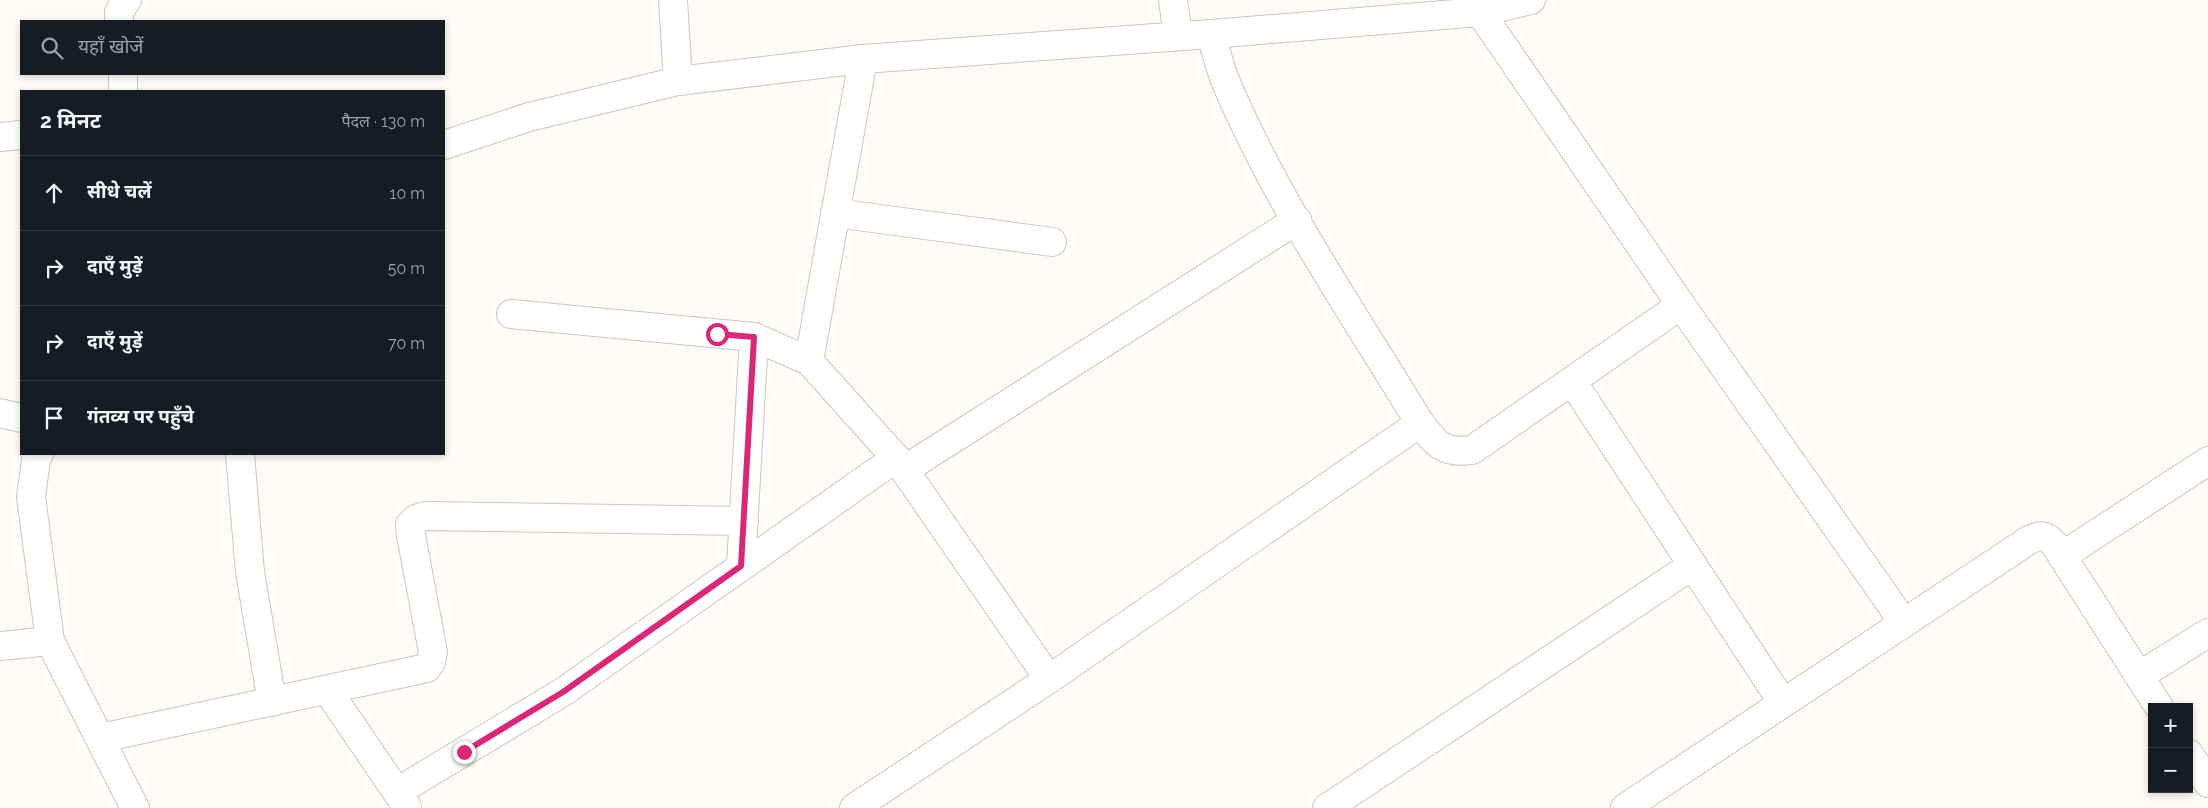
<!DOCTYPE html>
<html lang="hi">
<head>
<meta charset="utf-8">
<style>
  :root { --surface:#171b24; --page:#20242c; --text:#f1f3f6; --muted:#9ea1a6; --line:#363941 }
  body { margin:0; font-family:Raleway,"Noto Sans Devanagari",sans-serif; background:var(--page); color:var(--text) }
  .controls { position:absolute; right:15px; bottom:15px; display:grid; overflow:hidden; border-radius:0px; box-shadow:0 2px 8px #0003 }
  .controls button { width:45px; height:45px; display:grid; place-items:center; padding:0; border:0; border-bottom:1px solid var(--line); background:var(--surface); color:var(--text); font:25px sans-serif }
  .stop { position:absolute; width:15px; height:15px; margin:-11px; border:4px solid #db2777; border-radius:50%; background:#fff }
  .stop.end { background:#db2777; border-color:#fff; box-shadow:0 1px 5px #0008 }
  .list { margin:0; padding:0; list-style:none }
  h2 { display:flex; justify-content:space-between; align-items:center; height:65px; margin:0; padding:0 20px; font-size:21px }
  h2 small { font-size:16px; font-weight:400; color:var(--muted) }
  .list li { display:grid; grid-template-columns:32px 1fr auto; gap:15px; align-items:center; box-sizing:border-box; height:75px; padding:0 20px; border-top:1px solid var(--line) }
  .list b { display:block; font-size:19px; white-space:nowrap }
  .list em { font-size:16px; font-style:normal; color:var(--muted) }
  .icon { flex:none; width:28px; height:28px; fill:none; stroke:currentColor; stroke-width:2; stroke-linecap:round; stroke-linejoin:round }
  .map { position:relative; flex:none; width:2208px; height:808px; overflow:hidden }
  .search { position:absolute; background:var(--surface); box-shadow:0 2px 8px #0003; left:20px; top:20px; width:425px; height:55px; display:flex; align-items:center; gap:12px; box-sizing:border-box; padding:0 18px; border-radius:0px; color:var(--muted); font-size:19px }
  .panel { position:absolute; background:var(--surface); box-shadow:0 2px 8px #0003; left:20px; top:90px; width:425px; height:365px; border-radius:0px }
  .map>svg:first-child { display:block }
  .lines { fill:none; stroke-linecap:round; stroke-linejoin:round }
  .minor-casing { stroke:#cbc6c0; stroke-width:30 }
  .minor { stroke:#fff; stroke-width:28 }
  .route { stroke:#db2777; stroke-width:6 }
</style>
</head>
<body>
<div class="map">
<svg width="2208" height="808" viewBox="0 0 2208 808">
  <rect width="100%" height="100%" fill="#fffbf6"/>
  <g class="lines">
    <g class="minor-casing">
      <g id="minor">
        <polyline points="673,0 678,81"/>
        <polyline points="1173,0 1178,36"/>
        <polyline points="1480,12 1681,305 1904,623 1625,808"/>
        <polyline points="119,21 119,12 127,0"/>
        <path d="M1211,34C1216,51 1220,69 1227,85C1278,204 1353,313 1420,423"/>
        <polyline points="863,59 809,361 896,458 1049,679"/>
        <polyline points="123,74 123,91"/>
        <polyline points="0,137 21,135"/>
        <polyline points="444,145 529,117 678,81 863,59 1211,34 1480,12 1531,0"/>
        <polyline points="835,213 1052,242"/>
        <polyline points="511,314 754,337 809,361"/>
        <polyline points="1572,381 1783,703"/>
        <polyline points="0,413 21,418"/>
        <polyline points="39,454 36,460 31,497 50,641"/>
        <polyline points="240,454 250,572 272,702"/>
        <polyline points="904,470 1297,220"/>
        <polyline points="2062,556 2208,461"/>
        <polyline points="741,566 754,337"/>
        <path d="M1904,623L2029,540C2041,534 2046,535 2055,545L2159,707"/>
        <polyline points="0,646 50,641 135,808"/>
        <polyline points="2139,676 2208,633"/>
        <polyline points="328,691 407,807"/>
        <polyline points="101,738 427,668 431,662 433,652 411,535 410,525 416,519 425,516 744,521"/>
        <polyline points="2189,754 2208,783"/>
        <polyline points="397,792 563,692 896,458"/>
        <path d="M854,808L1049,679L1420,423C1436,444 1444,454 1472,450L1681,305"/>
        <polyline points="1327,808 1693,565"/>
      </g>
    </g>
    <use href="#minor" class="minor"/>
  </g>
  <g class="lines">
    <polyline class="route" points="464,752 563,692 741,566 754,337 717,334"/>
  </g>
</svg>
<div class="controls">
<button>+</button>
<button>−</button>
</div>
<div class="stop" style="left:717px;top:334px"></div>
<div class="stop end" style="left:464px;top:752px"></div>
<div class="search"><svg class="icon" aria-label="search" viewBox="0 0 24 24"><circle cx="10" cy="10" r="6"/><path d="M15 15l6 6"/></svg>यहाँ खोजें</div>
<section class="panel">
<h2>2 मिनट<small>पैदल · 130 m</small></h2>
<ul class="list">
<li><svg class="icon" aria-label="ahead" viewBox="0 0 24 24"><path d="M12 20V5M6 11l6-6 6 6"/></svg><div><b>सीधे चलें</b></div><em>10 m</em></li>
<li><svg class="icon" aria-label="right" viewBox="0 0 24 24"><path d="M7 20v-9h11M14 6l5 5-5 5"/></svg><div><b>दाएँ मुड़ें</b></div><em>50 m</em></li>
<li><svg class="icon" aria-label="right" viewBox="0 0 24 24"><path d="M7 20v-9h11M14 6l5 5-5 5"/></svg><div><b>दाएँ मुड़ें</b></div><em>70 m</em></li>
<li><svg class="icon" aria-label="arrive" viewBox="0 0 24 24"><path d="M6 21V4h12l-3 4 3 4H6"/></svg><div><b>गंतव्य पर पहुँचे</b></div></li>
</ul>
</section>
</div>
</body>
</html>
